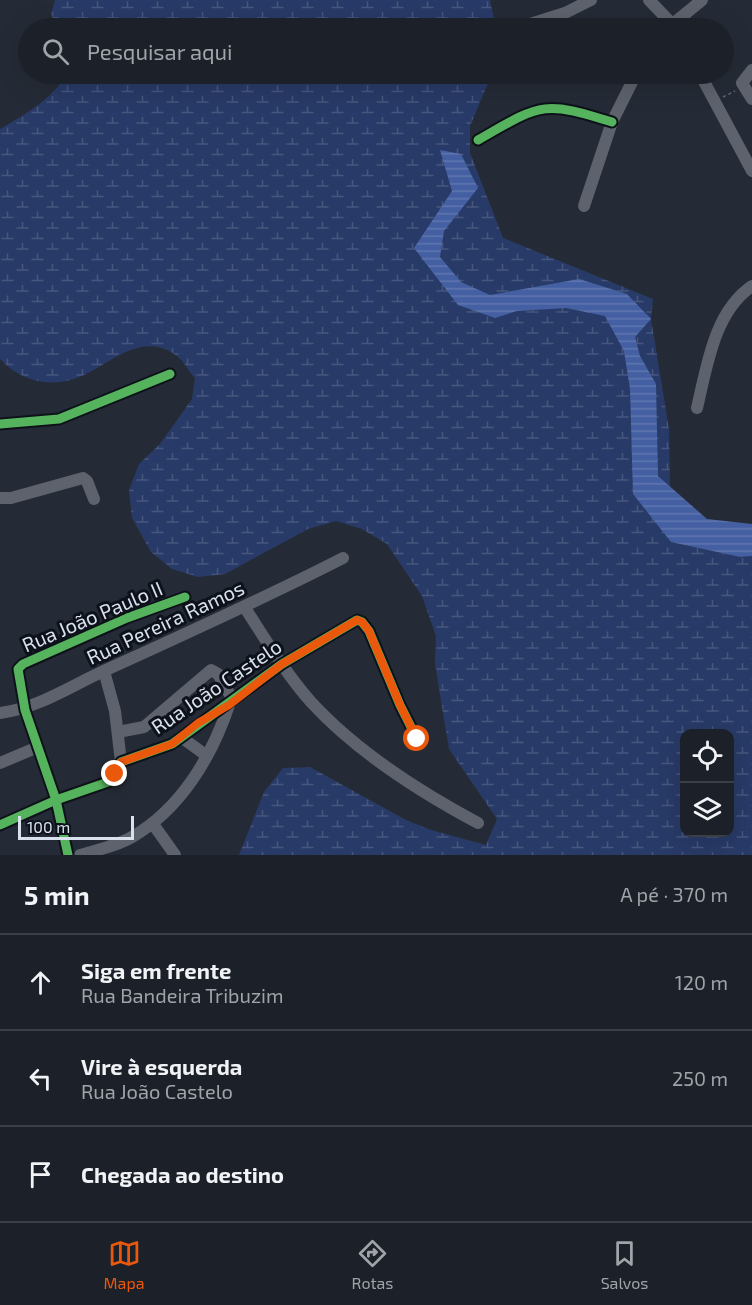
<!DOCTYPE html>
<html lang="pt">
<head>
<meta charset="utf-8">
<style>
  :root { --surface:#1c2028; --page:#292d34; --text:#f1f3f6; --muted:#a0a3a8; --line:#3a3e45; --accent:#ea580c }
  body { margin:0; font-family:"Exo 2",sans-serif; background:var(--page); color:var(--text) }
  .controls { position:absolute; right:18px; bottom:18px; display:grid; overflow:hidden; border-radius:12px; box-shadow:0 6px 24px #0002 }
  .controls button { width:54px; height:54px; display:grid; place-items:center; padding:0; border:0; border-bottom:2px solid var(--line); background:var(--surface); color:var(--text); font:30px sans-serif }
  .scale { position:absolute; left:18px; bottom:15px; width:116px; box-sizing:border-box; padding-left:6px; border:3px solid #dae1ee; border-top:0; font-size:16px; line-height:21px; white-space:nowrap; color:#dae1ee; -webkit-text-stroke:4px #0d111a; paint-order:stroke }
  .stop { position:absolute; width:18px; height:18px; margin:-14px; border:4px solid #ea580c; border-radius:50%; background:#fff }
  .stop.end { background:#ea580c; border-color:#fff; box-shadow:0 2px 6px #0008 }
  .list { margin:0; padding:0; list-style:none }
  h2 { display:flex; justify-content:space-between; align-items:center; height:78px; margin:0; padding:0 24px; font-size:26px }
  h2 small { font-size:20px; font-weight:400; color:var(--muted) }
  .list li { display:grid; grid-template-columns:39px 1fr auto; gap:18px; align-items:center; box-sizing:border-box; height:96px; padding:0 24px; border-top:2px solid var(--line) }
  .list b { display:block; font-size:22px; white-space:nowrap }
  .list p { margin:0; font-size:20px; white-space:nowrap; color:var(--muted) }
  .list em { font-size:20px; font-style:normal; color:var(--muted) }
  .icon { flex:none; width:33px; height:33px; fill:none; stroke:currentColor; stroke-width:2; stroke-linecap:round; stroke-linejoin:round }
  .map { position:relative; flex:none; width:752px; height:855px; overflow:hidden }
  .search { position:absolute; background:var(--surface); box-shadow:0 6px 24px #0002; left:18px; right:18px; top:18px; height:66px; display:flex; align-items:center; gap:15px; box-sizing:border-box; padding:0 21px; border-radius:33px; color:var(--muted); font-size:22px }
  .sheet { height:366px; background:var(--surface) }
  nav { display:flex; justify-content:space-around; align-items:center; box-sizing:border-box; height:84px; border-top:2px solid var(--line); background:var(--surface); font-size:16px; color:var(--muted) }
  nav a { display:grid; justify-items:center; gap:3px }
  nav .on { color:var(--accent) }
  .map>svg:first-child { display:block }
  .wetland { fill:url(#wetland-marsh); fill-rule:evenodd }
  .water { fill:url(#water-rules) }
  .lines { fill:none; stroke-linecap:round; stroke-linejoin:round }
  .path { stroke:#5f636c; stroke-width:1.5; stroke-dasharray:3 3; stroke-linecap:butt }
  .minor { stroke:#5d626c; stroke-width:12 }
  .cycleway-casing { stroke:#0d111a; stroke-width:13 }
  .cycleway { stroke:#56b35d; stroke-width:9 }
  .route { stroke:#ea580c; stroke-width:8 }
  .labels { text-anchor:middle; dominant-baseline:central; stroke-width:6; stroke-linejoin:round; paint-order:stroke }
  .street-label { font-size:20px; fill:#dae1ee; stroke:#0d111a }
</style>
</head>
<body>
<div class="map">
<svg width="752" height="855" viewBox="0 0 752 855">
  <defs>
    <pattern id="wetland-marsh" width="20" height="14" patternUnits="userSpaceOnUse" patternTransform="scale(1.5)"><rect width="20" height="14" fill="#283a67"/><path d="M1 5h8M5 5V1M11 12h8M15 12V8" fill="none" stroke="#47567d"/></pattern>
    <pattern id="water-rules" width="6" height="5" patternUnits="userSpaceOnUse" patternTransform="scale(1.5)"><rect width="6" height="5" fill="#4560a2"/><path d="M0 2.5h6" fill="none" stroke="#5f76af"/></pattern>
  </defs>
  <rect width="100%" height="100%" fill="#252b36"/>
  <g class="wetland">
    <polygon points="55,0 490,0 496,28 58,28 51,14"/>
    <path d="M67,74H492L470,126V153L503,238L653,299L651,319L669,429L671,542L740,557L752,556V855H239L264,792L283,768L310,767L406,820L431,830L486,845L497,819L449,749L435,664L436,636L422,596L387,544L362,529L336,521L308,529L225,574L198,577L172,569L151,552L132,518L129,490L139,464L160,444L192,399L195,378C189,372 184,361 177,356C143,331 115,360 84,375C55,389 22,383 0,359V129C26,114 51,100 67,74ZM684,734H730V832H684Z"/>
  </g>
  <polygon class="water" points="440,150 461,154 478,188 444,231 440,257 461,282 490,295 579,279 627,294 651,319 635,337 640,356 656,384 658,476 707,519 752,524 752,556 740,557 671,542 633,494 630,389 624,351 605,316 566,308 517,311 495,318 458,305 414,248 452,191"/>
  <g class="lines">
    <polyline class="path" points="723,97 735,91"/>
    <g class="minor">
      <polyline points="649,0 675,27"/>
      <polyline points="527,25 565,13 591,0"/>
      <polyline points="668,28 702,0"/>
      <polyline points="752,70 742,83 752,99"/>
      <polyline points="700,74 752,171"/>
      <path d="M478,140C541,104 542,100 612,122"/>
      <polyline points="584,206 612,122 636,74"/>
      <path d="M697,408C707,366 714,312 752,286"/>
      <polyline points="0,424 59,419 170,374"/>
      <polyline points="0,498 11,498 83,478 87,481 94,499"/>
      <path d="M245,608C266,640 286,674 311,702C357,752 418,791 478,823"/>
      <polyline points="104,671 115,711 121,762"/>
      <path d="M0,713C39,708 70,686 106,670C185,634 265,598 343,558"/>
      <polyline points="118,732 144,727 211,670 218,674 233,700"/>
      <polyline points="181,737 207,756"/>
      <polyline points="0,763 38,747"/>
      <polyline points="153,824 175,855"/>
      <polyline points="0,825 56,800 108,782 121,762 172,744 282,664 357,620 362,622 369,631 400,705 417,739"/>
      <polyline points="68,855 56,800 25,710 18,669 23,664 127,618 185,597"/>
      <path d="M80,855C97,850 117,846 132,837C181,809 212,756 229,705"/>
    </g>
    <g class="cycleway-casing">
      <g id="cycleway">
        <path d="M478,140C541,104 542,100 612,122"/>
        <polyline points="0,424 59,419 170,374"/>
        <polyline points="0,825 56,800 108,782 121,762 172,744 282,664 357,620 362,622 369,631 400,705 417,739"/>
        <polyline points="68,855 56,800 25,710 18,669 23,664 127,618 185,597"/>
      </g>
    </g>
    <use href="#cycleway" class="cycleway"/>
  </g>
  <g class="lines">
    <polyline class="route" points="115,774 121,762 172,744 198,723 229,705 282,664 357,620 362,622 369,631 400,705 417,739"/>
  </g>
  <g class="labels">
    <g class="street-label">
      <text transform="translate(92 616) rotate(-23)">Rua João Paulo II</text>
      <text transform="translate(165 622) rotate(-25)">Rua Pereira Ramos</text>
      <text transform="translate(216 686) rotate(-34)">Rua João Castelo</text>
    </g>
  </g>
</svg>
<div class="controls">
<button><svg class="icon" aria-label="locate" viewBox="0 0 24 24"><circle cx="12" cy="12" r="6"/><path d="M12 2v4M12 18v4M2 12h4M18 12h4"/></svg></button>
<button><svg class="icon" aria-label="layers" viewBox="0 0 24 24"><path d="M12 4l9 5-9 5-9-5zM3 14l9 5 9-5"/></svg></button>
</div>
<div class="scale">100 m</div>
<div class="stop" style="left:417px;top:739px"></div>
<div class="stop end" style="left:115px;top:774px"></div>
<div class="search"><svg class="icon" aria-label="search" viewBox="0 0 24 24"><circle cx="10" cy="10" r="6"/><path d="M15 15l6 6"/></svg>Pesquisar aqui</div>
</div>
<section class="sheet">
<h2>5 min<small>A pé · 370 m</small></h2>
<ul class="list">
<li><svg class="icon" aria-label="ahead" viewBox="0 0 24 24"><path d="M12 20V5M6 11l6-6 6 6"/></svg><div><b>Siga em frente</b><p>Rua Bandeira Tribuzim</p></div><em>120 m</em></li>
<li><svg class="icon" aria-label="left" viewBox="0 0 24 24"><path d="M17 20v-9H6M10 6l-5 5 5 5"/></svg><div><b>Vire à esquerda</b><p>Rua João Castelo</p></div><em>250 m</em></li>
<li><svg class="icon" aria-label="arrive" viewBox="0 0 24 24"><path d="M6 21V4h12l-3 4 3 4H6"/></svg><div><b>Chegada ao destino</b></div></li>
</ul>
</section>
<nav>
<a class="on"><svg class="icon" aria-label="map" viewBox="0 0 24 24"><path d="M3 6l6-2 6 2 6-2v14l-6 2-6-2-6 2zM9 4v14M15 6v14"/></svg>Mapa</a>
<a><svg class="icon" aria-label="directions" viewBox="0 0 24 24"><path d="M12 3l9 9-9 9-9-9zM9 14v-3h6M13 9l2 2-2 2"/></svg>Rotas</a>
<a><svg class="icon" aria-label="saved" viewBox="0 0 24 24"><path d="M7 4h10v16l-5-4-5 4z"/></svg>Salvos</a>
</nav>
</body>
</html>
